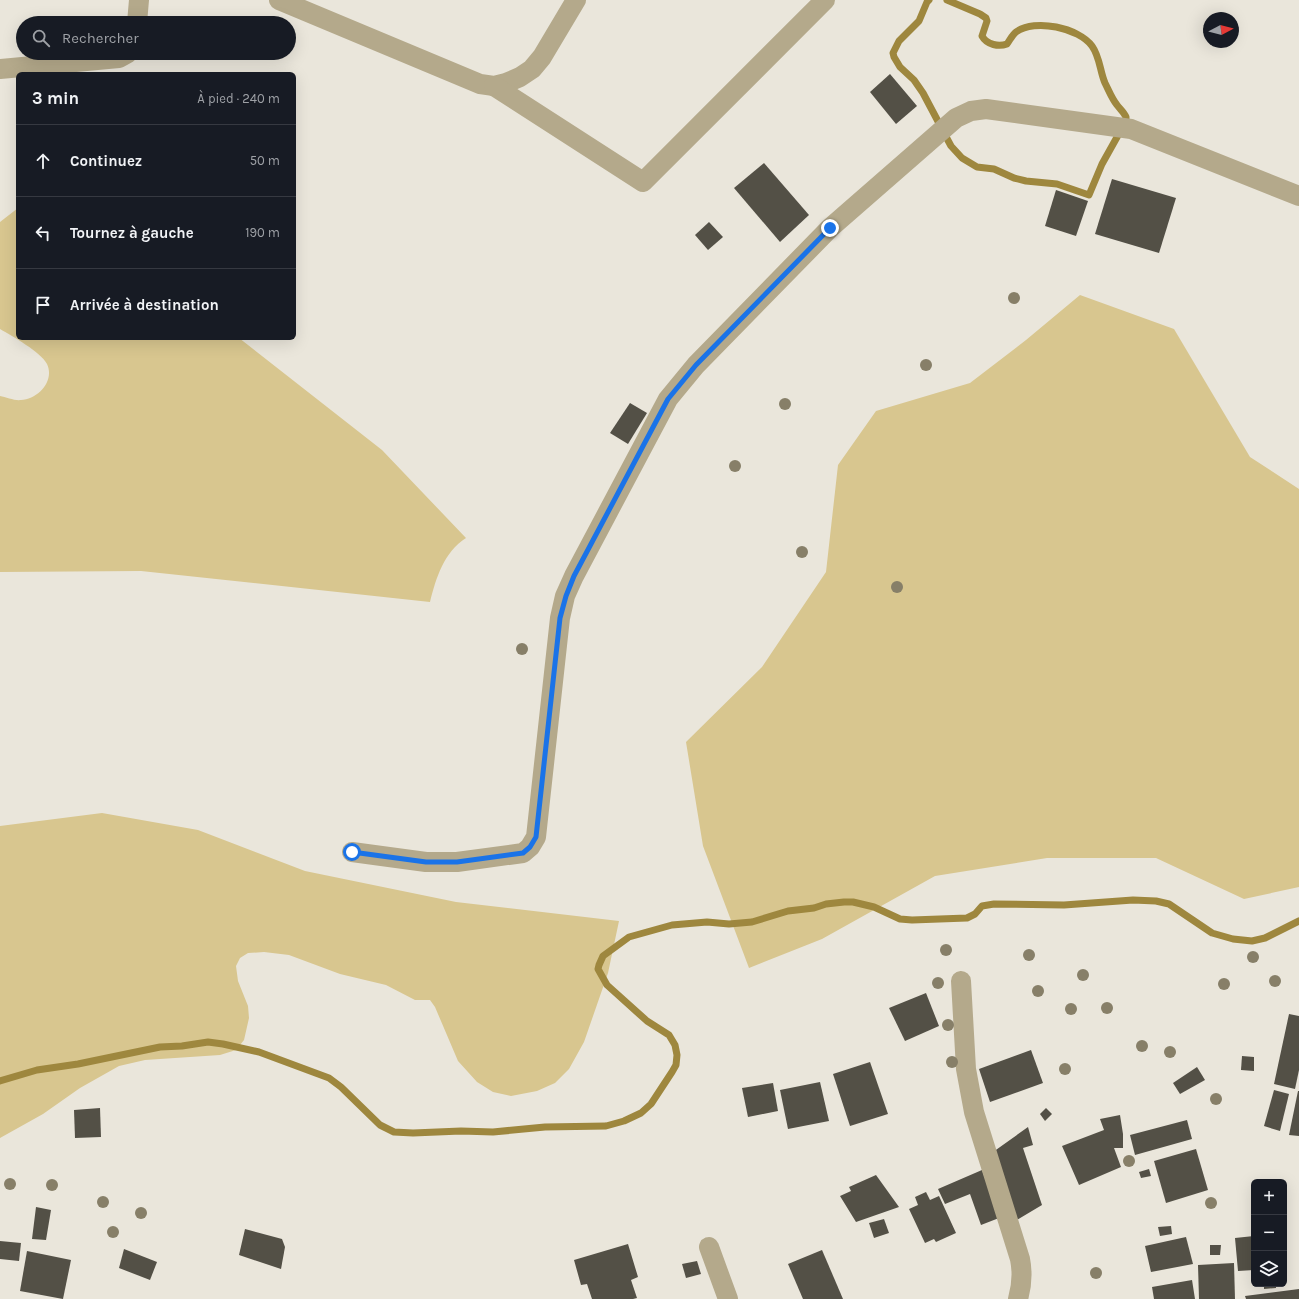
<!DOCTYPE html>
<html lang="fr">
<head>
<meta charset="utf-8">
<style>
  :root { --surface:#171b24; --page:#242831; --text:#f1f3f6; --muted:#9ea1a6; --line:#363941 }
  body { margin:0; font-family:Karla,sans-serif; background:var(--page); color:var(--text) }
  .controls { position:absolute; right:12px; bottom:12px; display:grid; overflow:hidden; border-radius:6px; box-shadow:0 4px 16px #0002 }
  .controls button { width:36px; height:36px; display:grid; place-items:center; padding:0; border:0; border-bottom:1px solid var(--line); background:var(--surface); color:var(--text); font:20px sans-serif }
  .compass { position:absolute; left:1203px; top:12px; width:36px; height:36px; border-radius:50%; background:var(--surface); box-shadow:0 4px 16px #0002; rotate:83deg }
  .stop { position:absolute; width:12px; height:12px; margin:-9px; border:3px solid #1a73e8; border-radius:50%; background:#fff }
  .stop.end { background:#1a73e8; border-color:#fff; box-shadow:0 1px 4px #0008 }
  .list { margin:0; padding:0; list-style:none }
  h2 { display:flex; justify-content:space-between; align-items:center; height:52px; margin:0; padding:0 16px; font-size:17px }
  h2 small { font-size:13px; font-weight:400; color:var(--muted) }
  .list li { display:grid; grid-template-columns:26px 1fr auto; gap:12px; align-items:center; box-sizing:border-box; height:72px; padding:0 16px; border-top:1px solid var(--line) }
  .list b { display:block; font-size:15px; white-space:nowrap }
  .list em { font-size:13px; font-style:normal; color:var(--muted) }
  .icon { flex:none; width:22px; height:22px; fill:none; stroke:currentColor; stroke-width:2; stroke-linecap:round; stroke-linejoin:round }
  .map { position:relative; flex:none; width:1299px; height:1299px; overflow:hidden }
  .search { position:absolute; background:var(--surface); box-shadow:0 4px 16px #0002; left:16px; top:16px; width:280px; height:44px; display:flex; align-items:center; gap:10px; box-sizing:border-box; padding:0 14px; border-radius:22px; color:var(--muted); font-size:15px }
  .panel { position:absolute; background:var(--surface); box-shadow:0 4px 16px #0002; left:16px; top:72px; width:280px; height:268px; border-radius:6px }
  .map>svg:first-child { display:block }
  .green { fill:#d8c68f }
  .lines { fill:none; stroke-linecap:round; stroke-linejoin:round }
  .stream { stroke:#9e873e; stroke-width:7 }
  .building { fill:#535046 }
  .minor { stroke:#b4a98b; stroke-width:20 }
  .tree { fill:#877f68 }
  .route { stroke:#1a73e8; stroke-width:5 }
</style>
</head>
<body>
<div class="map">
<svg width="1299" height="1299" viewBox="0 0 1299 1299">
  <rect width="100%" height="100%" fill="#eae6db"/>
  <g class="green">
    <path d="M18,208V338H239L382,450L466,538C444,552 436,578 430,602L141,571L0,572V396C6,397 15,401 21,400C38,399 55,381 47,364C41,352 12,336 0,329V222Z"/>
    <polygon points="1080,295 1174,329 1250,457 1299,489 1299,887 1244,899 1156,858 1047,858 935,876 822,939 749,968 703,846 686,742 762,667 826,572 838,465 876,411 970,383 1026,340"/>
    <polygon points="102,813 198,830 305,871 456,902 619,921 608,973 584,1042 569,1069 555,1083 537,1091 511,1096 493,1092 477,1082 458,1061 435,1007 430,1000 415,1000 386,985 340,974 289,955 264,952 248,953 240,958 236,966 238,981 248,1006 249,1018 244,1040 236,1050 220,1055 145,1060 119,1066 80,1088 43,1114 0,1138 0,826"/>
  </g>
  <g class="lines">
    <g class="stream">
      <polyline points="929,0 927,2 919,21 899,41 893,53 894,57 900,67 914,80 923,93 941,127"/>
      <path d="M947,0L980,14L986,18L987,21L982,36C987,45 999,47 1007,44C1010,40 1012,35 1016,32C1035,18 1079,28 1092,46C1100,57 1100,72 1105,83C1109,91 1112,99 1117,105C1120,109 1124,112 1126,117V119"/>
      <polyline points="944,133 951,146 962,158 977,167 994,169 1014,178 1026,181 1057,184 1089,195 1102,164 1121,130"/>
      <polyline points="0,1081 37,1070 78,1064 160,1047 182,1046 208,1042 223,1044 259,1052 329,1078 341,1087 380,1125 394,1132 413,1133 461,1131 493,1132 545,1127 606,1126 624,1121 641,1113 651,1104 672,1072 676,1065 677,1055 675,1045 669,1035 647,1021 607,985 598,969 599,965 603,956 629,937 672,925 707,922 729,924 752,922 788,911 814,908 826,904 844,902 853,902 874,907 900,919 912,920 967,918 975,914 982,906 994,904 1064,905 1133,900 1156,901 1169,904 1212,933 1233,939 1252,941 1265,938 1299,921"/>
    </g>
  </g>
  <g class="building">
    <polygon points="890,74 917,106 896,124 870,92"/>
    <polygon points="764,163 809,215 780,242 734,188"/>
    <polygon points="1112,179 1176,198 1159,253 1095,234"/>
    <polygon points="1056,190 1088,201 1076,236 1045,226"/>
    <polygon points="709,222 723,237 708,250 695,235"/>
    <polygon points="630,403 647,413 628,444 610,433"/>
    <polygon points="926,993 939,1026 905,1041 889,1008"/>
    <polygon points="1289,1014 1299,1016 1299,1070 1295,1089 1274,1084"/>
    <polygon points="1031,1050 1043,1083 990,1102 979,1069"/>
    <polygon points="1242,1056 1254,1057 1254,1071 1241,1070"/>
    <polygon points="870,1062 888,1114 850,1126 833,1074"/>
    <polygon points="1197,1067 1205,1080 1180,1094 1173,1083"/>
    <polygon points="820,1082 829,1121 788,1129 780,1090"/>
    <polygon points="773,1083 778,1111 748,1117 742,1088"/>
    <polygon points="1274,1090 1289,1094 1280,1131 1264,1126"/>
    <polygon points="1298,1091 1299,1091 1299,1136 1289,1135"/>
    <polygon points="100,1108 101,1137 75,1138 74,1110"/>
    <polygon points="1046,1108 1052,1114 1045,1121 1040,1114"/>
    <polygon points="1120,1115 1123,1134 1123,1148 1114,1148 1121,1167 1079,1185 1062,1146 1104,1130 1100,1119"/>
    <polygon points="1187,1120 1192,1139 1135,1155 1130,1135"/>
    <polygon points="1028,1127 1033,1145 1023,1148 1042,1205 1015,1221 993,1152"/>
    <polygon points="1196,1149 1208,1190 1166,1203 1154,1161"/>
    <polygon points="1149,1169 1151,1176 1141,1178 1139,1172"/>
    <polygon points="982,1170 999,1218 981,1225 970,1194 945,1204 938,1189"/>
    <polygon points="876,1175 899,1207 856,1222 840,1196 851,1191 849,1187"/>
    <polygon points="926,1192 930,1200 939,1196 956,1233 936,1242 934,1239 925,1243 909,1209 918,1205 915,1197"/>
    <polygon points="36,1207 51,1210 46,1240 32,1239"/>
    <polygon points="884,1219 889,1233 874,1238 869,1223"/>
    <polygon points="1171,1226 1172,1234 1160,1236 1158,1227"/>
    <polygon points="245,1229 282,1239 285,1247 281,1269 239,1255"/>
    <polygon points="1254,1236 1254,1270 1238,1271 1235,1238"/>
    <polygon points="1186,1237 1193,1264 1151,1272 1145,1246"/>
    <polygon points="0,1241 21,1243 19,1261 0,1259"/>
    <polygon points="628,1244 638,1277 631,1280 637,1298 633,1299 592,1299 587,1284 581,1285 574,1260"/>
    <polygon points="1210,1245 1221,1245 1220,1255 1210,1255"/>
    <polygon points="124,1249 157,1262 150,1280 119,1268"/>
    <polygon points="822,1250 843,1299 803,1299 788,1264"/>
    <polygon points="27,1251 71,1260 63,1299 20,1291"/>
    <polygon points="697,1261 701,1274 686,1278 682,1264"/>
    <polygon points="1234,1263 1235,1299 1199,1299 1198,1265"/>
    <polygon points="1192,1280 1195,1299 1154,1299 1152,1287"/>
    <polygon points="1264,1284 1276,1284 1276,1288 1264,1289"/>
    <polygon points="1299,1289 1299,1299 1246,1299 1245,1296"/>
  </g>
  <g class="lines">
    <g class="minor">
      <polyline points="279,0 480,84 494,86 506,83 520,77 532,69 542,57 576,0"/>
      <polyline points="137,23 139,0"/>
      <polyline points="0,69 119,58 128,53"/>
      <polyline points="494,86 643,182 825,0"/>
      <polyline points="352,852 426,862 457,862 523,853 530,847 536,837 560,618 565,596 574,576 668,399 696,365 830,228 956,118 971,111 986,109 1131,129 1299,196"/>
      <path d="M961,981L966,1069L974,1112L1020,1259C1023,1274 1022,1285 1018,1299"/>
      <polyline points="709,1247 728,1299"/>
    </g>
  </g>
  <g class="tree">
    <circle cx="1014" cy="298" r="6"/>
    <circle cx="926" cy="365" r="6"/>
    <circle cx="785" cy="404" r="6"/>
    <circle cx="735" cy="466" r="6"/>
    <circle cx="802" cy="552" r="6"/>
    <circle cx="897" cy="587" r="6"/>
    <circle cx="522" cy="649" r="6"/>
    <circle cx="946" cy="950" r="6"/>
    <circle cx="1029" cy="955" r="6"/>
    <circle cx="1253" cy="957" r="6"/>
    <circle cx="1083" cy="975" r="6"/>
    <circle cx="1275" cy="981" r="6"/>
    <circle cx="938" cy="983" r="6"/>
    <circle cx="1224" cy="984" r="6"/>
    <circle cx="1038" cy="991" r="6"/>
    <circle cx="1107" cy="1008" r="6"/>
    <circle cx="1071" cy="1009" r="6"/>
    <circle cx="948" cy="1025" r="6"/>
    <circle cx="1142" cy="1046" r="6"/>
    <circle cx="1170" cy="1052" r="6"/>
    <circle cx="952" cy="1062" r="6"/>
    <circle cx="1065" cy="1069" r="6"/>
    <circle cx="1216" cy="1099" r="6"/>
    <circle cx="1129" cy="1161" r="6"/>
    <circle cx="10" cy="1184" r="6"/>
    <circle cx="52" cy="1185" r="6"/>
    <circle cx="103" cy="1202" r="6"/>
    <circle cx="1211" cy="1203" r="6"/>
    <circle cx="141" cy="1213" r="6"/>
    <circle cx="113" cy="1232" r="6"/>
    <circle cx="1096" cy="1273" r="6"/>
  </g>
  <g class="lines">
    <polyline class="route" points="352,852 426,862 457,862 523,853 530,847 536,837 560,618 566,596 574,576 668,399 696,365 830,228"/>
  </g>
</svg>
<div class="controls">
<button>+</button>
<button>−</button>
<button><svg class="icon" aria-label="layers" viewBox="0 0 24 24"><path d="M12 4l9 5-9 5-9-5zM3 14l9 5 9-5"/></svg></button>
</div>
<svg class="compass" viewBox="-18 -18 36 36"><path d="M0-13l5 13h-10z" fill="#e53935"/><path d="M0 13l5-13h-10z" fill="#9ea1a6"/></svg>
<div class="stop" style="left:352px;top:852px"></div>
<div class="stop end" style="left:830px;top:228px"></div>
<div class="search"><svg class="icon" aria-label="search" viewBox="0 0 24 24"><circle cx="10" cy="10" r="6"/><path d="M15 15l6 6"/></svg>Rechercher</div>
<section class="panel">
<h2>3 min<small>À pied · 240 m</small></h2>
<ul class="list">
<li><svg class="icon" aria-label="ahead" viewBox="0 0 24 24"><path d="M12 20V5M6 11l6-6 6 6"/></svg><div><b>Continuez</b></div><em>50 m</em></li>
<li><svg class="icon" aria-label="left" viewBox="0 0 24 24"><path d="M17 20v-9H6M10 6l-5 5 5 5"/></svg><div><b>Tournez à gauche</b></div><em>190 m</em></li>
<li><svg class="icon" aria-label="arrive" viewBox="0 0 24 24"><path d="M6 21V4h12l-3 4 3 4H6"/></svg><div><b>Arrivée à destination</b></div></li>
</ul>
</section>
</div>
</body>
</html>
